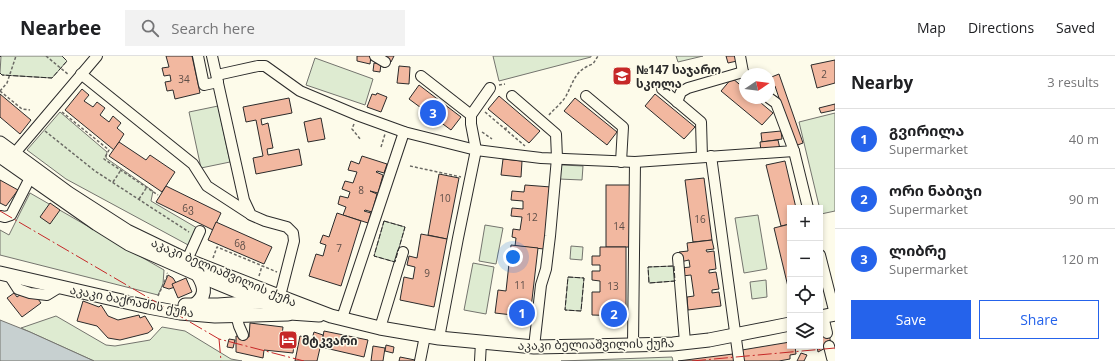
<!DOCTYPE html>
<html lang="en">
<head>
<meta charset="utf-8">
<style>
  :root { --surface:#fff; --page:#f2f2f2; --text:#202124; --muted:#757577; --line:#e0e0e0; --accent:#2563eb }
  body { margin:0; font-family:"Open Sans","Noto Sans Georgian",sans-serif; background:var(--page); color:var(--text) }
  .controls { position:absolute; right:12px; bottom:12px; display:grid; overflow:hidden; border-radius:0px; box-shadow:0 2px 6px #0003 }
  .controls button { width:36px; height:36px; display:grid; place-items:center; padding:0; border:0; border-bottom:1px solid var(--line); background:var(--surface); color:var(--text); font:20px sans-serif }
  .compass { position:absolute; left:739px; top:12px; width:36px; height:36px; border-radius:50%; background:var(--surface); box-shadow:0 2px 6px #0003; rotate:77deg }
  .you { position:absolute; left:513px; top:201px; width:14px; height:14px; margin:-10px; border:3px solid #fff; border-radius:50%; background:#1a73e8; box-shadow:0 0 0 6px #1a73e833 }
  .badge { display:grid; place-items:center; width:26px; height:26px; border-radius:50%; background:var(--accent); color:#fff; font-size:13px; font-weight:700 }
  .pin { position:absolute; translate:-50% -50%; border:2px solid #fff; box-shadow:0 1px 4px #0006 }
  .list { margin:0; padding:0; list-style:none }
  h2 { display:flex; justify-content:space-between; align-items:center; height:52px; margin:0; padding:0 16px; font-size:17px }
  h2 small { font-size:13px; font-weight:400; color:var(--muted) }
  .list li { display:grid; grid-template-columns:26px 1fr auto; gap:12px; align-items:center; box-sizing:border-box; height:60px; padding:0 16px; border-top:1px solid var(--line) }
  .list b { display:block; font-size:15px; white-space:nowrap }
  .list p { margin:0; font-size:13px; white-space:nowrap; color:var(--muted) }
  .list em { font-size:13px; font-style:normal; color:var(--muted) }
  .actions { display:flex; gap:8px; padding:12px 16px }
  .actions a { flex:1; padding:9px 0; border:1px solid var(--accent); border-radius:0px; text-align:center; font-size:14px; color:var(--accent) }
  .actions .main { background:var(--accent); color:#fff }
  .icon { flex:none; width:22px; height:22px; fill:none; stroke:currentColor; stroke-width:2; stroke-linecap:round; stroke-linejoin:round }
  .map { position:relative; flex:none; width:835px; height:305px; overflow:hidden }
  header { display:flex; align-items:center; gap:24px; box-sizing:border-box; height:56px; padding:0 20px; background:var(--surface); border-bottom:1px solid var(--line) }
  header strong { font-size:19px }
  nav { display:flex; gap:22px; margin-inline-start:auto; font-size:14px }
  .search { width:280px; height:36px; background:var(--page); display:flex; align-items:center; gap:10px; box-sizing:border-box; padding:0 14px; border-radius:0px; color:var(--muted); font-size:15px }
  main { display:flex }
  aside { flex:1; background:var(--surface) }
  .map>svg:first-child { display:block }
  .green { fill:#deebd1; stroke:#74746e }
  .water { fill:#c7d0d0; stroke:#74746e }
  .building { fill:#f2b8a0; stroke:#2b2b2b }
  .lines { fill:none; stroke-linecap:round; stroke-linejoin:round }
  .minor-casing { stroke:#2b2b2b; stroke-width:12 }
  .major-casing { stroke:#2b2b2b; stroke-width:15 }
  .path { stroke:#6a6964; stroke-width:1.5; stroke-dasharray:3 2; stroke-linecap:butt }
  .minor { stroke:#fdfbea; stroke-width:10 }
  .major { stroke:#fdfbea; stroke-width:13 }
  .fence { stroke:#2b2b2b; stroke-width:1; stroke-dasharray:5 2; stroke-linecap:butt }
  .power { stroke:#c62828; stroke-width:1; stroke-dasharray:14 3 2 3; stroke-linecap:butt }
  .labels { text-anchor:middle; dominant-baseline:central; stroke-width:3; stroke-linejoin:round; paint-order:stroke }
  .number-label { font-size:10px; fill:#5d4e48 }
  .poi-label { font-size:12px; font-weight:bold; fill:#2b2b2b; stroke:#fdfbea; text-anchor:start }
  .street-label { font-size:12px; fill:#2b2b2b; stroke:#fdfbea }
</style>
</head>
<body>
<header>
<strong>Nearbee</strong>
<div class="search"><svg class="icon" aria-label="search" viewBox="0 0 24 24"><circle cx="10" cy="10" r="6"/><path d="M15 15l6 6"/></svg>Search here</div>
<nav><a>Map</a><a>Directions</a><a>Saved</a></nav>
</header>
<main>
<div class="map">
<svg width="835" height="305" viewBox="0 0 835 305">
  <rect width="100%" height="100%" fill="#fdfbea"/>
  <g class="green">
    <polygon points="1,0 62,0 67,5 52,22 2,19 0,17"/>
    <polygon points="493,0 591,0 591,1 499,25"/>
    <polygon points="676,0 703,0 678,6"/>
    <polygon points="315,2 373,23 365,49 306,29"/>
    <polygon points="218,50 230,106 201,112 189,56"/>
    <polygon points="60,56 107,96 106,102 153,135 151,145 197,172 190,190 66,123 27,94"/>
    <polygon points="835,57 835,155 821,158 799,66"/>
    <polygon points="562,109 583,110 582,124 559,123 559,111"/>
    <polygon points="30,137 164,214 163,228 158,239 0,199 0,174 9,179"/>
    <polygon points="758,159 767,213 744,217 735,162"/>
    <polygon points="384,165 405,171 395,206 374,200"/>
    <polygon points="485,169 503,172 496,208 479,205"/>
    <polygon points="571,190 583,191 582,204 570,203"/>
    <polygon points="473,207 494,211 486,258 464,254"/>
    <polygon points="674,210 675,225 649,227 648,211"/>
    <polygon points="568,221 584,222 581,255 565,254"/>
    <polygon points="766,224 767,241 752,243 750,226"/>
    <polygon points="56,260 106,289 115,290 150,284 162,271 185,275 231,303 242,305 94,305 21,272"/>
    <polygon points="672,301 673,305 561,305"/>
  </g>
  <polygon class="water" points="0,264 30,276 94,305 0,305"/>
  <g class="building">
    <polygon points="166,0 192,0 200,37 175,43 173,34 167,35 165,26 171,25 170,19 164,20 162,12 169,11"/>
    <polygon points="357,0 371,0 370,8 357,5"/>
    <polygon points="380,0 394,0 391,6"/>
    <polygon points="726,0 736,0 737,5 728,7"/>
    <polygon points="835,4 835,27 817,32 811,9"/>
    <polygon points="374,7 381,8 380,16 373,15"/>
    <polygon points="399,10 410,11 409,28 397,27"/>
    <polygon points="779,18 803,87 795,90 775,30 770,32 769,30 769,22"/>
    <polygon points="732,22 745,33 745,42 755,42 773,57 762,69 721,35"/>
    <polygon points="419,29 461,61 451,74 409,43"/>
    <polygon points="82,33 89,39 84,45 93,51 97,46 105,52 100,59 109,66 113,60 121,67 117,72 124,78 114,94 65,54"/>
    <polygon points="377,37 387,41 381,56 367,51 372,38 376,39"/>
    <polygon points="0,38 31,64 20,78 0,61"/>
    <polygon points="655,38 695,71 684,83 645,50"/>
    <polygon points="499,40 540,75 529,87 488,53"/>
    <polygon points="289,42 292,57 261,63 262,69 268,67 273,92 267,93 268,99 299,93 302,109 256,118 253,102 263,100 256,64 246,66 243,51"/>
    <polygon points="575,42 617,76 607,89 564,55"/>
    <polygon points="835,48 835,54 821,57 819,52"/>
    <polygon points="321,62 325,83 308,86 304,66"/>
    <polygon points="781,75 782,83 762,86 761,77"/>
    <polygon points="778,84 780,93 761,95 760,86"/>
    <polygon points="119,86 146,104 150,99 175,116 162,136 109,100"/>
    <polygon points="362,100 387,108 384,117 377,115 376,116 383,119 378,137 370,135 377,138 372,156 365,154 364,155 371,157 368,167 343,159 346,151 338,148 340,140 348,142 350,136 342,133 345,125 353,127 357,116 348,114 351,105 359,108"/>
    <polygon points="503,103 522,105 521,121 501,119"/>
    <polygon points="785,105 796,152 790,152 790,168 781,170 766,109"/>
    <polygon points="439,118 459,122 447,183 428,179"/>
    <polygon points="704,122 712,184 693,186 685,124"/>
    <polygon points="0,124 18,134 6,150 0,147"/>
    <polygon points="525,129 551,131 544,193 515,190 516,182 512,181 513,173 520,174 522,161 511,160 512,152 523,153 523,145 511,144 512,135 524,136"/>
    <rect x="606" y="129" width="26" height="62"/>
    <polygon points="166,130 221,157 213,174 156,146"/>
    <polygon points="50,147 60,154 50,168 40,161"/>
    <polygon points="337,157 361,165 341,230 309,220 316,198 323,200 326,189 320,187 323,179 329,181"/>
    <polygon points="216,166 272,191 264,208 208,184"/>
    <polygon points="790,168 790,235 789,235 774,172"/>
    <polygon points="421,178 447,183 434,251 400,244 404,221 413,223 415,211 407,209 409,200 417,202"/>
    <polygon points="712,184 714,193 706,194 707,196 714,195 716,213 709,214 709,217 716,216 719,233 712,234 712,237 719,236 721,250 688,254 687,241 694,240 691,219 682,220 681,212 690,211 689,204 680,206 679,196 688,195 687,187"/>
    <polygon points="511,189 538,192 530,261 495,257 498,234 506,235"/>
    <polygon points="600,191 626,191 626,260 592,259 592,236 600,236 600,225 592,224 592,215 600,215 600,209 592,209 592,200 600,200"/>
    <polygon points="168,219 173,222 178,230 169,233 163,231"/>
    <polygon points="186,222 192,236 178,242 172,228"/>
    <polygon points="30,232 41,247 22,261 7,242 14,237 17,241"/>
    <polygon points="83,245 99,251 101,249 108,260 118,264 139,259 140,262 145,260 153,273 148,277 120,284 108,282 97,270 77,265"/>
    <polygon points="250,267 283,271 282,279 295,281 293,297 264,294 263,302 236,296 236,280 249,281"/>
    <polygon points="324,275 368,284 364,301 321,291"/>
    <polygon points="314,276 323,279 317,305 295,305 300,280 312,283"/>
    <polygon points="829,277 831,289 818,296 817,290 820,290 820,279"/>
    <polygon points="229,283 235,284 233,292 227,291"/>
    <polygon points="790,286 790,290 795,290 796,298 790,299 790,303 779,305 745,305 743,303 742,294"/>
    <polygon points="386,289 394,291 393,297 385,295"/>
    <polygon points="373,290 385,292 383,305 371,305"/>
    <polygon points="801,297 807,299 804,305 797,305"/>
    <polygon points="733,298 734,305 678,305"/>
    <polygon points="400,301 415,304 415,305 399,305"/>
  </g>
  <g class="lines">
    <g class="minor-casing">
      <g id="minor">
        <polyline points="198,0 204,29 218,26"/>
        <polyline points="212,0 244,144 251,159 265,165 287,171 293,177 294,185 280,240"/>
        <polyline points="375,0 385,6"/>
        <polyline points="740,0 743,16 745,19"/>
        <polyline points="81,18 193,108 207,130 250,158"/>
        <polyline points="217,19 258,10 265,10 300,35 357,59 404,76 476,94 541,102 635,106 794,95 776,47 769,42"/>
        <polyline points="421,20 471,59 471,68 476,94 458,182 439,282"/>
        <polyline points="662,33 701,66 702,101"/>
        <polyline points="512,40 556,78 557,102 550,180 546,213 541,229 534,291"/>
        <polyline points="586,40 623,71 621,106"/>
        <polyline points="677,46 681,36 688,32 743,16"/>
        <polyline points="471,59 490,32"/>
        <polyline points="794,95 808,152"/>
        <polyline points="14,98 97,0"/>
        <polyline points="711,100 739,305"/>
        <polyline points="0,160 5,161 11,159 30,122"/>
        <polyline points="820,199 835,258"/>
        <polyline points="678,202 685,286"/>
        <polyline points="187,204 200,175"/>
        <polyline points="9,219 18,233 30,237 47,239 60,231"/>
        <polyline points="236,259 239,270 243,279"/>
        <polyline points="823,260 827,277"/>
        <polyline points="342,262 404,76"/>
        <polyline points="380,272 403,196"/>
        <polyline points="633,289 635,106"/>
        <polyline points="829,290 832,302"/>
        <polyline points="420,305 425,280"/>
        <polyline points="480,305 481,286"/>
      </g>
    </g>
    <g class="major-casing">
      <g id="major">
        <polyline points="0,87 68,137 127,175 187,204 284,242 331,260 380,272 439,282 534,291 587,290 673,288 709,284 790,268"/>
        <polyline points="0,100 97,168 129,188 215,226 290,257 319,259"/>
        <polyline points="0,217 148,251 180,257 215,260 288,258"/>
        <polyline points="185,249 218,249 261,246"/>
        <path d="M193,250C206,241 206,232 198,219"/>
        <polyline points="820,261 835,258"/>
      </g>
    </g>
    <g class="path">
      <polyline points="46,0 69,19"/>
      <polyline points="499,29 505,28"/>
      <polyline points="0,35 7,27 16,0"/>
      <polyline points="0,35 22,53 30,54"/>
      <polyline points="62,56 109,94 104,103 158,139"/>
      <polyline points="485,56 525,90"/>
      <path d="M549,59C554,53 562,47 566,40C574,25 575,14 593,8L598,0"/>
      <polyline points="354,68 352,73 361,84"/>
      <polyline points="505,74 508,69"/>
      <polyline points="45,75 95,115 189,176"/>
      <polyline points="482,76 492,83"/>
      <polyline points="381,91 385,78"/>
      <polyline points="410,110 461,121"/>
      <polyline points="113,126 121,114"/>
      <polyline points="139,143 147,131"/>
      <polyline points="213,202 217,191 277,216"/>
      <polyline points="259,220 262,210"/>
      <polyline points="158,240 168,218 167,217"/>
    </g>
    <use href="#minor" class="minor"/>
    <use href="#major" class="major"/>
    <g class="fence">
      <polyline points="0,1 1,0"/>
      <polyline points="0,17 2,19 52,22 67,5 62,0"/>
      <polygon points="384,165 405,171 395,206 374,200"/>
      <polygon points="674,210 675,225 649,227 648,211"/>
      <polygon points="568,221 584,222 581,255 565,254"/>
    </g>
    <g class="power">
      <polyline points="0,155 219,283 304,305"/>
      <polyline points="219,283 221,305"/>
      <polyline points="692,305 835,292"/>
    </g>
  </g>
  <defs>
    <g id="school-square" transform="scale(1)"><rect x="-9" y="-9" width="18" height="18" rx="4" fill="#c62828" stroke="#fdfbea"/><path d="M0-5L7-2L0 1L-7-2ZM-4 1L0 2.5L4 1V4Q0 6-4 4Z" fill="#fff"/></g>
    <g id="hotel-square" transform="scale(1)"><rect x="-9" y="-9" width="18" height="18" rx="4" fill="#c62828" stroke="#fdfbea"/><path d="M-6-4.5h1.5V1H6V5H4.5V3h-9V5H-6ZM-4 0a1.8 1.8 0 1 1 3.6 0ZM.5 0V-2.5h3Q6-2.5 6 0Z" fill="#fff"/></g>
  </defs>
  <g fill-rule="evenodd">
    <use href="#school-square" x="622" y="20"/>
    <use href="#hotel-square" x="288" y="284"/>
  </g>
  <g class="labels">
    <g class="number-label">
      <text x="824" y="18">2</text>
      <text x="184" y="23">34</text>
      <text x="361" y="134">8</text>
      <text x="445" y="142">10</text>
      <text x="188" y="152">6ვ</text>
      <text x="532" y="161">12</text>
      <text x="700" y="163">16</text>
      <text x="619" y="170">14</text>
      <text x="240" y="187">6გ</text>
      <text x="339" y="192">7</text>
      <text x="427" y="217">9</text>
      <text x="520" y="229">11</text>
      <text x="613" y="230">13</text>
    </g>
    <g class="poi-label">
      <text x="636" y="13">№147 საჯარო<tspan x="636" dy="14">სკოლა</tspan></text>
      <text x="302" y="284">მტკვარი</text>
    </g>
    <g class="street-label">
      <text transform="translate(224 216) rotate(23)">აკაკი ბელიაშვილის ქუჩა</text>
      <text transform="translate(132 245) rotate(11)">აკაკი ბაქრაძის ქუჩა</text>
      <text transform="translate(596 288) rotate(-1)">აკაკი ბელიაშვილის ქუჩა</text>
    </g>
  </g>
</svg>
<div class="controls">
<button>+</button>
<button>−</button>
<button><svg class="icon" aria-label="locate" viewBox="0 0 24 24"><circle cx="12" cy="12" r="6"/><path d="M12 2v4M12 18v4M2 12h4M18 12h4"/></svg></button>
<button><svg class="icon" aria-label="layers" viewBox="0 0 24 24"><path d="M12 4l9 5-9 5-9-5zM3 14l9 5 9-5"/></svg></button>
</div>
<svg class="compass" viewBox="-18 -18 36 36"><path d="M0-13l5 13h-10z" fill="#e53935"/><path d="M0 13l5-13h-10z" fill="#757577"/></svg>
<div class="you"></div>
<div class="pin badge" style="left:522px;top:257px">1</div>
<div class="pin badge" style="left:614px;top:258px">2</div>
<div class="pin badge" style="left:433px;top:57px">3</div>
</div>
<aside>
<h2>Nearby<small>3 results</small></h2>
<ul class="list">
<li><span class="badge">1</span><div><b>გვირილა</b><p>Supermarket</p></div><em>40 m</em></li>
<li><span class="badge">2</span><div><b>ორი ნაბიჯი</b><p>Supermarket</p></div><em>90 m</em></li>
<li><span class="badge">3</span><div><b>ლიბრე</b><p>Supermarket</p></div><em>120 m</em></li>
</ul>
<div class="actions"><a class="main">Save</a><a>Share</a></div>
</aside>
</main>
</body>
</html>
